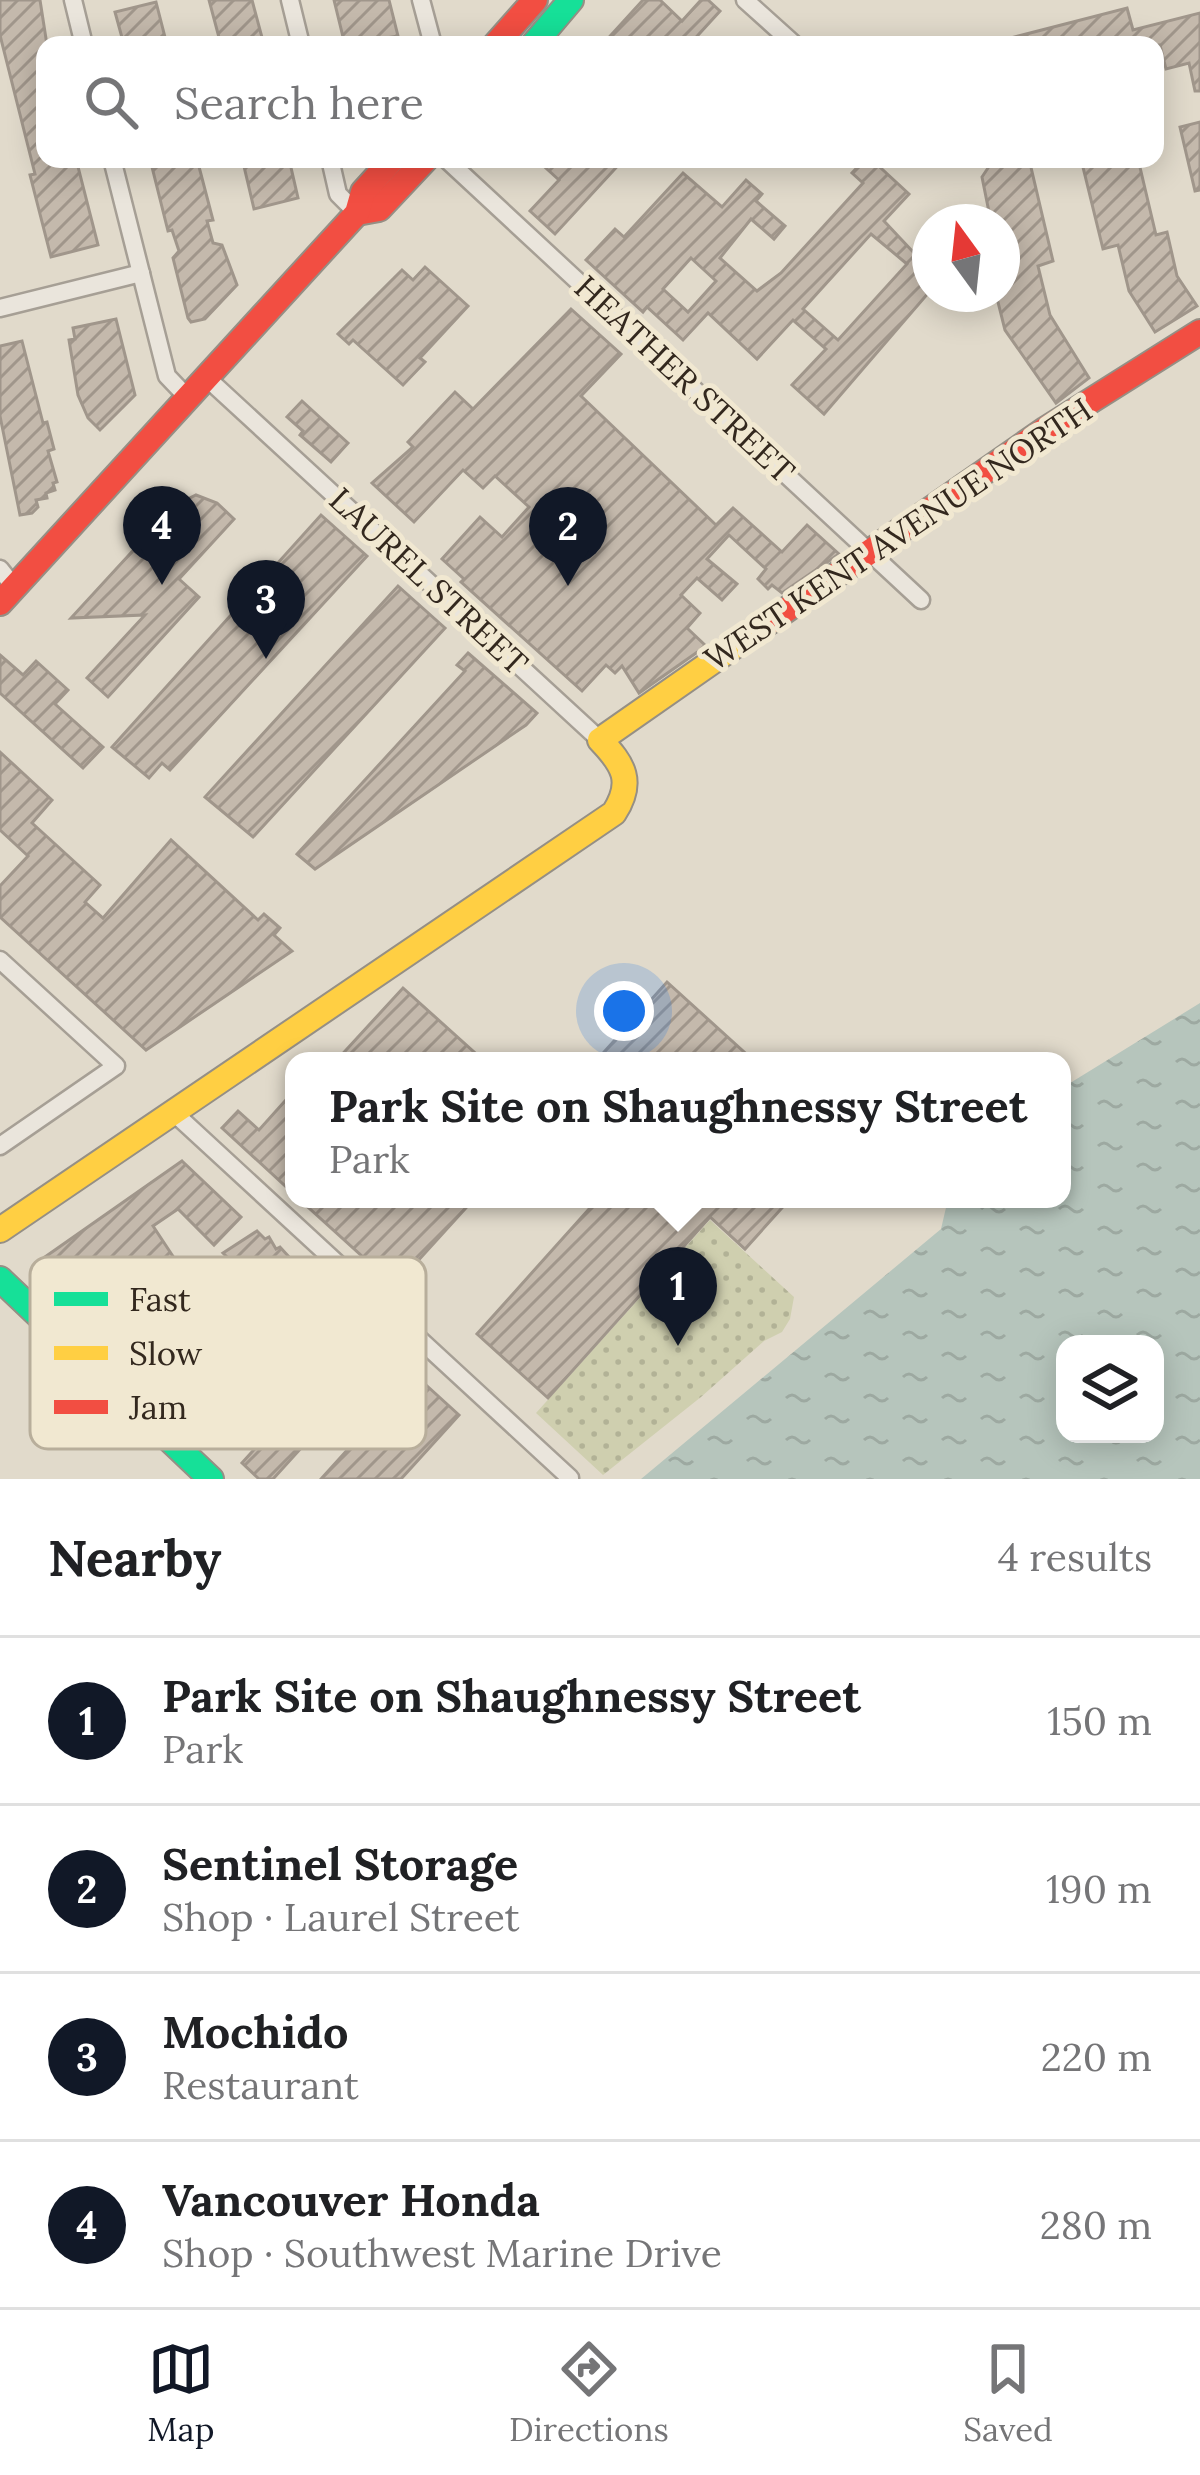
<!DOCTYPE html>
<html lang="en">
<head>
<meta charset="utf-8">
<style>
  :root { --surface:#fff; --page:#f2f2f2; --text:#202124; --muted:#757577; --line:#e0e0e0; --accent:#111827 }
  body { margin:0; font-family:Lora,serif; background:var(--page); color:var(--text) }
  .controls { position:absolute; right:36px; bottom:36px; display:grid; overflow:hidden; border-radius:24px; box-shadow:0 6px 30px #0003 }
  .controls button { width:108px; height:108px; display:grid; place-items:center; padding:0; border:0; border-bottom:3px solid var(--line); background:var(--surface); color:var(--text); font:60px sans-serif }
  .compass { position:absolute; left:912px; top:204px; width:108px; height:108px; border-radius:50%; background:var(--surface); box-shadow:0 6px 30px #0003; rotate:345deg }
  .you { position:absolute; left:624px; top:1011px; width:42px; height:42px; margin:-30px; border:9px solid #fff; border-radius:50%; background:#1a73e8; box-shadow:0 0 0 18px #1a73e833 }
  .badge { display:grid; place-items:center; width:78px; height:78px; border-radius:50%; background:var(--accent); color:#fff; font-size:39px; font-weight:700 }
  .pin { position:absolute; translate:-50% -99px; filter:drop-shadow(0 3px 6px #0008) }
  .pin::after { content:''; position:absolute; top:63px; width:42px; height:36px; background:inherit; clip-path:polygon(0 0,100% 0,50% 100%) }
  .popup { position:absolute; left:285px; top:1052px; width:786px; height:156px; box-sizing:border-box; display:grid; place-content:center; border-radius:24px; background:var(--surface); filter:drop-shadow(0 3px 9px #0005); font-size:39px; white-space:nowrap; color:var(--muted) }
  .popup b { font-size:45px; color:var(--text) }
  .popup::after { content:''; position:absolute; left:50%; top:100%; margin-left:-24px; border:24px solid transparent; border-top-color:var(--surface) }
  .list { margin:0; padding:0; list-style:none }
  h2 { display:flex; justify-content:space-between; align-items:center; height:156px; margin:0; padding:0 48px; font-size:51px }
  h2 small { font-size:39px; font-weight:400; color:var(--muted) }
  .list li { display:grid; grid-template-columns:78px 1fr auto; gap:36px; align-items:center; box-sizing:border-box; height:168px; padding:0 48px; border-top:3px solid var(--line) }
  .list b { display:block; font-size:45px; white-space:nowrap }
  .list p { margin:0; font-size:39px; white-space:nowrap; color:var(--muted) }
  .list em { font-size:39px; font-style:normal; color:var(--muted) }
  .icon { flex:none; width:66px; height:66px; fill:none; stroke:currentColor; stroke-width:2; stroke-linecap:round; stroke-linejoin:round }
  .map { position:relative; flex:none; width:1200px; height:1479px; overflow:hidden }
  .search { position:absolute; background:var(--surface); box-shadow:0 6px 30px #0003; left:36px; right:36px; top:36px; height:132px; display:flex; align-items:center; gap:30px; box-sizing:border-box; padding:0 42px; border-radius:24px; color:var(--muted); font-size:45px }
  .sheet { height:828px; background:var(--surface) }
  nav { display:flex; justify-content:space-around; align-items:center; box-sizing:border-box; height:168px; border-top:3px solid var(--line); background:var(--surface); font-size:33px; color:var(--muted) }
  nav a { display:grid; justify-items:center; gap:6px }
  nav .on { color:var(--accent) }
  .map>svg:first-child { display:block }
  .park { fill:url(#park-dots) }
  .water { fill:url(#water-ripples); fill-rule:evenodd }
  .building { fill:url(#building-hatch); stroke:#a0968b; stroke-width:3; fill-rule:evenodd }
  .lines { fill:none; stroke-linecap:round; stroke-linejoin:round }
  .street-casing { stroke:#a69f95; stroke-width:21 }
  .fast-casing { stroke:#958f85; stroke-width:28 }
  .slow-casing { stroke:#958f85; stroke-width:28 }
  .jam-casing { stroke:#958f85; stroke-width:28 }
  .street { stroke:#eae5dc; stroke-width:16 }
  .fast { stroke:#16e098; stroke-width:24 }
  .slow { stroke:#ffcf43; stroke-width:24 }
  .jam { stroke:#f24e42; stroke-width:24 }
  .labels { text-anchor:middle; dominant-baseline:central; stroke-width:10; stroke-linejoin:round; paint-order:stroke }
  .street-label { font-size:33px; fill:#33281e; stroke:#f1e8d1 }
  .key { fill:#f1e8d1; stroke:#b8ae9b; stroke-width:3 }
  .key-label { font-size:33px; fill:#33281e }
</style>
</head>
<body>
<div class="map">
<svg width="1200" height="1479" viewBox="0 0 1200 1479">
  <defs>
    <pattern id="park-dots" width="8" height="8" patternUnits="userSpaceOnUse" patternTransform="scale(3)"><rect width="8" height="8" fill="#cfcfaf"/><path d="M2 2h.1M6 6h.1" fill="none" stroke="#b2b296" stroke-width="1.8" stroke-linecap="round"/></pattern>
    <pattern id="water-ripples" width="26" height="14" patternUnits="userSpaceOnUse" patternTransform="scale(3)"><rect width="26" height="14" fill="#b6c5bc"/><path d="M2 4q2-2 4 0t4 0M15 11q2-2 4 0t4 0" fill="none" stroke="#9da9a1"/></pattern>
    <pattern id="building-hatch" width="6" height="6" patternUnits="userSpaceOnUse" patternTransform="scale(3)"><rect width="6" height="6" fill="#c4b9ac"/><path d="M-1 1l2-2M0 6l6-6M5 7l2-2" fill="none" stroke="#a0968b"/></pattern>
  </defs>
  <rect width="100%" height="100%" fill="#e1dacb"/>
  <polygon class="park" points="710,1220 794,1297 790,1319 782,1332 764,1341 701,1397 603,1475 536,1413"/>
  <path class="water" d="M1200,1003V1479H641L941,1229L948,1199H1062V1088ZM1065,1344H1155V1434H1065Z"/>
  <g class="building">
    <polygon points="0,0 40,0 47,45 45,159 76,159 98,245 51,257 30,175 35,174 0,35"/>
    <polygon points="209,0 252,0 264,45 221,45"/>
    <polygon points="334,0 389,0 398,36 345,45"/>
    <polygon points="643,0 660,0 682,21 701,0 708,0 720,11 689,45 602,45"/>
    <polygon points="156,2 167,45 124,45 115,12"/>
    <polygon points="1127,8 1133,30 1200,13 1200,91 1195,91 1189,63 1166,69 1160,45 1000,45 999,41"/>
    <polygon points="1200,122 1200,190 1195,191 1180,127"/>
    <polygon points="150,159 197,159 213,220 207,221 213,243 222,245 237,285 205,319 191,322 188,318 173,258 179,251 172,230 168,231"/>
    <polygon points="256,159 289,159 298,198 254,209 243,162"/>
    <polygon points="536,159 624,159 555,234 530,211 559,180"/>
    <path d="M865,159H871L909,194L884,221L915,254L930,238V291L824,414L792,385L826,349L793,320L757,359L708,313L683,340L647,307L643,312L586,260L615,229L624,237L683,173L722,207L746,180L762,194L756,201L785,226L774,239L751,219L720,258L757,291L781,273L863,183L852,173ZM871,234L907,264L838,340L803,309ZM691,258L716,281L688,312L663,289Z"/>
    <polygon points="1012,159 1029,159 1053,261 1038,266 1050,315 1089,378 1056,403 1005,330 996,294 1002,294 1002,222 991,222 982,177 990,165"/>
    <polygon points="1081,159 1138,159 1156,235 1167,232 1177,276 1197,306 1155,332 1129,291 1118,245 1103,249"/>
    <polygon points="425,267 468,306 420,358 425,362 403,385 353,340 349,344 338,334 402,270 413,280"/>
    <polygon points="571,309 621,354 581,396 716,525 733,508 782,552 807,525 839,554 782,593 772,585 768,589 758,579 766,569 729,535 707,559 737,584 722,600 697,578 681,595 700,613 687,628 706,646 639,693 622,666 615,673 606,665 582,691 461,582 464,579 442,559 480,517 502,537 529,507 495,476 483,488 463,470 414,522 372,483 413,447 408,442 455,392 473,409"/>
    <polygon points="116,319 135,395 100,430 88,418 78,395 69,340 75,339 73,328"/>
    <polygon points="22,341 43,423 47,422 54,449 48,451 57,482 53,483 55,490 46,493 47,498 36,500 38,507 32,513 20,515 0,416 0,346"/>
    <polygon points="302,401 348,443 331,462 300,435 303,431 287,417"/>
    <polygon points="196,495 217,503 234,519 179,579 199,597 108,697 87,678 145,615 71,618 174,506"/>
    <polygon points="321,515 367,556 170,770 162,763 149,778 112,747"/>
    <polygon points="398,586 445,628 253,837 205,797"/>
    <polygon points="468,653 537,713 526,725 315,869 297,854 465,671 457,665"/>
    <polygon points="0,655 23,675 36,661 68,690 55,704 103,747 83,768 0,693"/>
    <polygon points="0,752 52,800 32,823 100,885 85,902 103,918 171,840 258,920 264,914 280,928 274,935 292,951 146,1050 0,917 0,886 28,856 0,830"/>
    <polygon points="667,982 754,1061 596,1061"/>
    <polygon points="403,988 484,1061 336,1061"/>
    <polygon points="294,1091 294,1194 222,1128 238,1111 259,1130"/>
    <polygon points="182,1161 241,1217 214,1245 178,1209 153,1226 178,1264 103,1326 67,1294 45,1257"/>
    <polygon points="299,1199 474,1199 395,1286"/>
    <polygon points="598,1199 790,1199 745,1249 710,1217 548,1398 477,1334"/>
    <polygon points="257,1231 265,1239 269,1237 276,1249 280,1247 333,1305 311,1329 273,1298 264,1307 253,1297 257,1292 247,1282 249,1279 223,1253"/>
    <polygon points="214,1298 248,1329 252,1324 277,1346 205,1426 140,1368"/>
    <polygon points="352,1322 390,1353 364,1381 330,1346"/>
    <polygon points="415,1375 459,1415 401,1479 321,1479"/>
    <polygon points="314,1383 342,1403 273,1479 259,1479 242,1463"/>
  </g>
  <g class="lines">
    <g class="street-casing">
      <g id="street">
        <polyline points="73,0 84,45"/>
        <polyline points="290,0 301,45"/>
        <polyline points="421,0 433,45"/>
        <polyline points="745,0 795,45"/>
        <polyline points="112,159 167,376 189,399"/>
        <polyline points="330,159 338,194 357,213"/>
        <polyline points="446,159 921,600"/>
        <polyline points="0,308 141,273"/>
        <polyline points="208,379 600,740"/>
        <polyline points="0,569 15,588"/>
        <polyline points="0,960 116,1066 0,1146"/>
        <polyline points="172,1111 570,1478"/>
      </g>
    </g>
    <g class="fast-casing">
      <g id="fast">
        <polyline points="533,45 571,0"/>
        <polyline points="0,1279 211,1479"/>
      </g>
    </g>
    <g class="slow-casing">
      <path id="slow" d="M0,1230L614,813C634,782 624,765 600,740L769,622"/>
    </g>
    <g class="jam-casing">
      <g id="jam">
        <polyline points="495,45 535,0"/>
        <polyline points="357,213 379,209 426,159"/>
        <polyline points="0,603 357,213 363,192 393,159"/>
        <polyline points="769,622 1046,429 1200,332"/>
      </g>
    </g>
    <use href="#street" class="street"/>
    <use href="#fast" class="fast"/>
    <use href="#slow" class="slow"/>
    <use href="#jam" class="jam"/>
  </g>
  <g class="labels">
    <g class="street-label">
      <text transform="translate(685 379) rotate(43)">HEATHER STREET</text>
      <text transform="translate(898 534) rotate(-34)">WEST KENT AVENUE NORTH</text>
      <text transform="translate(429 581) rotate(43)">LAUREL STREET</text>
    </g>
  </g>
  <rect x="30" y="1257" width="396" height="192" rx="18" class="key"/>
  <rect x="54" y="1292" width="54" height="14" fill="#16e098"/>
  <rect x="54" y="1346" width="54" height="14" fill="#ffcf43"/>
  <rect x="54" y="1400" width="54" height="14" fill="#f24e42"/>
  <g class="key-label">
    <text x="129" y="1311">Fast</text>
    <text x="129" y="1365">Slow</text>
    <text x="129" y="1419">Jam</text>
  </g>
</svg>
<div class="controls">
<button><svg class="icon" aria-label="layers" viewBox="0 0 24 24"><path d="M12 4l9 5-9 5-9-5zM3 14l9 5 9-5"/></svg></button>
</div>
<svg class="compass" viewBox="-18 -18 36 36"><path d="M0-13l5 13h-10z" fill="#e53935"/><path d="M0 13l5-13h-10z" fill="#757577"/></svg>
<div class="you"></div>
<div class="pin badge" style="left:678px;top:1346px">1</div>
<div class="popup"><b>Park Site on Shaughnessy Street</b>Park</div>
<div class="pin badge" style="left:568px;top:586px">2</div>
<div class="pin badge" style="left:266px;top:659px">3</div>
<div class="pin badge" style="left:162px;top:585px">4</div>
<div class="search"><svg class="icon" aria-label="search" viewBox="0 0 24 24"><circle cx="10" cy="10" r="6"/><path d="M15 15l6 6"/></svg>Search here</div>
</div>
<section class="sheet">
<h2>Nearby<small>4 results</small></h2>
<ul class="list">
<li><span class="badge">1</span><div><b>Park Site on Shaughnessy Street</b><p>Park</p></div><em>150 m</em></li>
<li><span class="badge">2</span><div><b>Sentinel Storage</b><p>Shop · Laurel Street</p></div><em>190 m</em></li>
<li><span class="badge">3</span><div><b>Mochido</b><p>Restaurant</p></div><em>220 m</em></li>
<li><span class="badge">4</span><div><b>Vancouver Honda</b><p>Shop · Southwest Marine Drive</p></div><em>280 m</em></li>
</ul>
</section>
<nav>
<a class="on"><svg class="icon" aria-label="map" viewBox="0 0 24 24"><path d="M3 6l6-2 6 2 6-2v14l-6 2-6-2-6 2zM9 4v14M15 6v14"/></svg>Map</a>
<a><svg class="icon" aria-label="directions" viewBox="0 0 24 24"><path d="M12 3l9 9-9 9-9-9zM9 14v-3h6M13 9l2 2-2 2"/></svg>Directions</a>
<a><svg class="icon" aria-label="saved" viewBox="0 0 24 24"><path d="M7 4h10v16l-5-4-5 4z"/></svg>Saved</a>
</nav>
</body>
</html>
